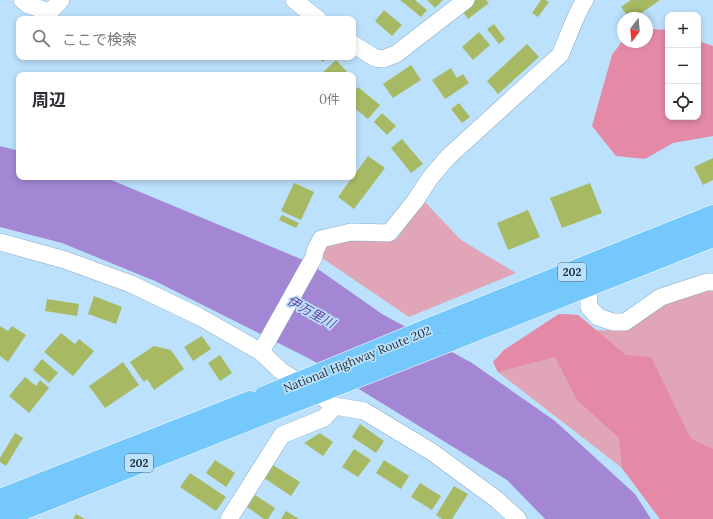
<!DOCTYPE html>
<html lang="ja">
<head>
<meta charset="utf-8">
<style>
  :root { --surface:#fff; --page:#f2f2f3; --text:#2b2b33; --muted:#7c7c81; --line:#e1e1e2 }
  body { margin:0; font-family:Lora,"Noto Sans JP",serif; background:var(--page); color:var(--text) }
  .controls { position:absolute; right:12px; top:12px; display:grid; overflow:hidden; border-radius:8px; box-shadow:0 2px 6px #0003 }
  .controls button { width:36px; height:36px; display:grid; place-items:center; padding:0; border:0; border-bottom:1px solid var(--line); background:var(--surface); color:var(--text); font:20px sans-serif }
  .compass { position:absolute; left:617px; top:12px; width:36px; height:36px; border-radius:50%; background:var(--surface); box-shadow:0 2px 6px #0003; rotate:196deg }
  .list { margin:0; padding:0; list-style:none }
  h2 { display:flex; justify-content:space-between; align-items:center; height:52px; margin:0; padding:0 16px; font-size:17px }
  h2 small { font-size:13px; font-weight:400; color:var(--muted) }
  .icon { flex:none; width:22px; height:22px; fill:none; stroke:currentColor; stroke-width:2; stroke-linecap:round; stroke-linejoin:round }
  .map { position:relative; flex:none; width:713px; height:519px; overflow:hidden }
  .search { position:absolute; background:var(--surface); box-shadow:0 2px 6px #0003; left:16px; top:16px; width:340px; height:44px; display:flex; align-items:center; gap:10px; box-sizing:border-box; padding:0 14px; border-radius:8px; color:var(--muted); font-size:15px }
  .panel { position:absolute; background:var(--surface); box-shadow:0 2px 6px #0003; left:16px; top:72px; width:340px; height:108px; border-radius:8px }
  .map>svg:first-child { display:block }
  .green { fill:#e0a5b7 }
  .forest { fill:#e489a6 }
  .water { fill:#a387d5 }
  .building { fill:#a7ba63 }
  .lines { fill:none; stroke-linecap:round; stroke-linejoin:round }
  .minor-casing { stroke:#88acc6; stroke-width:18 }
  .trunk-casing { stroke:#fff; stroke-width:23 }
  .minor { stroke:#fff; stroke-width:17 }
  .trunk { stroke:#74c8fc; stroke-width:22 }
  .trunk-bridge-casing { stroke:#fff; stroke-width:23; stroke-linecap:butt }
  .trunk-bridge { stroke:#74c8fc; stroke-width:22 }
  .labels { text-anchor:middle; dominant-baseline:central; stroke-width:3.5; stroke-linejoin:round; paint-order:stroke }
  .shield { fill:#bce1fc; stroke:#506675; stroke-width:1 }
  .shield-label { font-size:11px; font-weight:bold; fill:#22313b }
  .street-label { font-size:12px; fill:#22313b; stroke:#bce1fc }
  .water-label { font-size:13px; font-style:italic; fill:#643e9a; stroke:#bce1fc }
</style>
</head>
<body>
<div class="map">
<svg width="713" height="519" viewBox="0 0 713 519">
  <rect width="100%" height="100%" fill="#bce1fc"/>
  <g class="green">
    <polygon points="423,200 461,240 516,273 409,317 322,258 327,242 397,239"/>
    <polygon points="713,287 713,519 660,519 622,468 498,372 493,362 504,350 559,314 578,315 596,330 627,331 668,299"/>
  </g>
  <g class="forest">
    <polygon points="647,29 668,30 668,117 698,117 698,41 713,46 713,136 673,143 645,159 616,156 592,126 612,55 623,40 623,42 647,42"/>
    <polygon points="559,314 578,315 626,355 651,357 691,439 713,449 713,519 660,519 622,468 619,438 577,400 555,357 498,372 493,362 504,350"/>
  </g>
  <polygon class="water" points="0,146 19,151 19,177 104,177 308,262 382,314 472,363 555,421 635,494 651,519 545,519 507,480 310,359 155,281 62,243 0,227"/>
  <g class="building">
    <polygon points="400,0 415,0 427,10 421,17"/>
    <polygon points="427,0 443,0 435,8"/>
    <polygon points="472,0 486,0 489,3 468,19 461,9"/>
    <polygon points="541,0 545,0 549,2 538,17 532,13"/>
    <polygon points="631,0 660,0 636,17 637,18 629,18 621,7"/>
    <polygon points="384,10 402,25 392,36 375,21"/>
    <polygon points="494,24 505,39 499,44 487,29"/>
    <polygon points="479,32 490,45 473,60 462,47"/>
    <polygon points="527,44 539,57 498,94 487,81"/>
    <polygon points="317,57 327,57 323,62"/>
    <polygon points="336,60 350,75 321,75 321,74"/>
    <polygon points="411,65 421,80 393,98 383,84"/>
    <polygon points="451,68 457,78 463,74 469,83 445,99 432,80"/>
    <polygon points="358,87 380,105 368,119 353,107 353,93"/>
    <polygon points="459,103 470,117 462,123 451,109"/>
    <polygon points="382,113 396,126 387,135 374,122"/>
    <polygon points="402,139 423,164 411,173 391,148"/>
    <polygon points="368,156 385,168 354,209 338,197"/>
    <polygon points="713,158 713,180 703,185 694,167"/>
    <polygon points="294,183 314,192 301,220 281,211"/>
    <polygon points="590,183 602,213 562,228 550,198"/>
    <polygon points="528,210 540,237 508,250 497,223"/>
    <polygon points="282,215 299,223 296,228 279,220"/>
    <polygon points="94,296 122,307 116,324 88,314"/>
    <polygon points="47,299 79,304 77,316 45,311"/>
    <polygon points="0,326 8,331 12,326 26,335 8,362 0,356"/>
    <polygon points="61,333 75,344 79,339 94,351 73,376 44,352"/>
    <polygon points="202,336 211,349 193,361 184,347"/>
    <polygon points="154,346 171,350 184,369 154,390 147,379 144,382 130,362"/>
    <polygon points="220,355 232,373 220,381 208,363"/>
    <polygon points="42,359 58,373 49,383 33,370"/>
    <polygon points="123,362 139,385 105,408 89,386"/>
    <polygon points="25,377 36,386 40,380 49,388 29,413 9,396"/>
    <polygon points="360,424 384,441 376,453 352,437"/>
    <polygon points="15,433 23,438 6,466 0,462 0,458"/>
    <polygon points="320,433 333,442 323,456 304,443"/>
    <polygon points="354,449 371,460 358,477 342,467"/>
    <polygon points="215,460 235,473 226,487 206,473"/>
    <polygon points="384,460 409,476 401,489 376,473"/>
    <polygon points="273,465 300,482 291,496 264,478"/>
    <polygon points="190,473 226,497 216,511 180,487"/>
    <polygon points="420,483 441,496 432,510 411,497"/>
    <polygon points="454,486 468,494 452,519 442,519 436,515"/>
    <polygon points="255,495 275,508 268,519 264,519 247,507"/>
    <polygon points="286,511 299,519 281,519"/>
    <polygon points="76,514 85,519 73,519"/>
  </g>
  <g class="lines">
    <g class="minor-casing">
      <g id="minor">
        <polyline points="22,0 28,5 50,12 61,0"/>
        <polyline points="294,0 318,19"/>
        <polyline points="353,44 375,58 383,59 396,54 466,0"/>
        <polyline points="0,242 65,260 131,284 200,317 261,352 280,370 335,406 364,411 432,452 496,499 518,519"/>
        <polyline points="588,286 589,307 598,317 613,322 625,322 661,297 707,282 713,282"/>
        <path d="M261,352L314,257L315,251L321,239L351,232L389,233L415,201L430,178L448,157L560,55C569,36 574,17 585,0"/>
        <polyline points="229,519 282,435 324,418 335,406"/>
      </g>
    </g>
    <g class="trunk-casing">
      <g id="trunk">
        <polyline points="432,328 713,216"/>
        <polyline points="448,341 713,236"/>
        <polyline points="0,500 250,402"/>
        <polyline points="0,518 277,408"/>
      </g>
    </g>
    <use href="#minor" class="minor"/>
    <use href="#trunk" class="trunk"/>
    <g class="trunk-bridge-casing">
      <g id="trunk-bridge">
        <polyline points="265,397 432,328"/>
        <polyline points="277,408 448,341"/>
      </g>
    </g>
    <use href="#trunk-bridge" class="trunk-bridge"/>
  </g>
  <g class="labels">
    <g class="shield">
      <rect x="558" y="263" width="28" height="18" rx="3"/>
      <rect x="125" y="454" width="28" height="18" rx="3"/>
    </g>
    <g class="shield-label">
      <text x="572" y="272">202</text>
      <text x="139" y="463">202</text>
    </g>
    <g class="street-label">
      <text transform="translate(357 359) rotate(-22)">National Highway Route 202</text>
    </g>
    <g class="water-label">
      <text transform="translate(311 312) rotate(29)">伊万里川</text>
    </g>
  </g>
</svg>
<div class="controls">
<button>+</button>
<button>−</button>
<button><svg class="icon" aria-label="locate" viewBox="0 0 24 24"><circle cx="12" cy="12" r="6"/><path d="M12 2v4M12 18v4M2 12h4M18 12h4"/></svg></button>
</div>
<svg class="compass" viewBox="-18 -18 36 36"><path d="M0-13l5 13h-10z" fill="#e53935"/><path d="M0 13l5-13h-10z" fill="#7c7c81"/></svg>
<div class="search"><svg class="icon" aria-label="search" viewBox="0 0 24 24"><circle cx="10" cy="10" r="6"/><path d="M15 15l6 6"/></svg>ここで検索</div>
<section class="panel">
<h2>周辺<small>0件</small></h2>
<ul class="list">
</ul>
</section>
</div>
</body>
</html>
